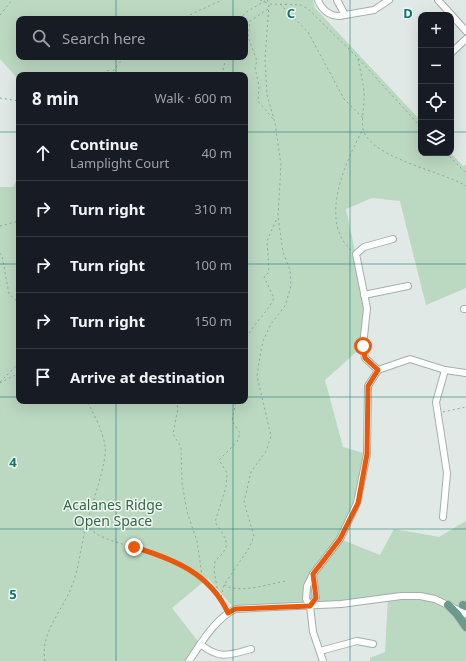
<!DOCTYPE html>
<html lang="en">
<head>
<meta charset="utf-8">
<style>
  :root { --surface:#171b24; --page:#20242c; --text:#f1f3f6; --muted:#9ea1a6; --line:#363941 }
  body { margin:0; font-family:"Noto Sans",sans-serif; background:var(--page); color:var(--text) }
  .controls { position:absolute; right:12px; top:12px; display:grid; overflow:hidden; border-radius:8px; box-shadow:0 4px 16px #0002 }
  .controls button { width:36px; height:36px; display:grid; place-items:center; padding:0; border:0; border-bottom:1px solid var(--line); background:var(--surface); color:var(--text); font:20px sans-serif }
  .stop { position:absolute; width:12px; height:12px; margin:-9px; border:3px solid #ea580c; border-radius:50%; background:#fff }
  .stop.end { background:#ea580c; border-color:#fff; box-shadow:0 1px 4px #0008 }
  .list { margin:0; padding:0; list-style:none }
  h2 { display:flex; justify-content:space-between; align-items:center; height:52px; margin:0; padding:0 16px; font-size:17px }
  h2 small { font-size:13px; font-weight:400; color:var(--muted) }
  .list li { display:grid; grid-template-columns:26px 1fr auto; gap:12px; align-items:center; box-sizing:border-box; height:56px; padding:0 16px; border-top:1px solid var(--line) }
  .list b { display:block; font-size:15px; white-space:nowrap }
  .list p { margin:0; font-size:13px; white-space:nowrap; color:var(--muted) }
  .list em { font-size:13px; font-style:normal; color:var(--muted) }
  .icon { flex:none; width:22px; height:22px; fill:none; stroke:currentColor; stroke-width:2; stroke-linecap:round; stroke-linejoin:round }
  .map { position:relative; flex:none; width:466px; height:661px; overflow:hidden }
  .search { position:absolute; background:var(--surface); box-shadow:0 4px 16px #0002; left:16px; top:16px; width:232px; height:44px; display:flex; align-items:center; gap:10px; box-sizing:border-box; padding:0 14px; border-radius:8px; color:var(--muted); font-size:15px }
  .panel { position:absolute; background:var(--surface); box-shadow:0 4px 16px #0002; left:16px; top:72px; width:232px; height:332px; border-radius:8px }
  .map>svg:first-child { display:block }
  .green { fill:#bbd8c1; fill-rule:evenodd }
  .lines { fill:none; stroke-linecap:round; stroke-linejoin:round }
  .minor-casing { stroke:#a4b0ab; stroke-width:8 }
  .major-casing { stroke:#bdc3c1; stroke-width:10 }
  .path { stroke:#84aa9c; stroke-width:1; stroke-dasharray:2 3; stroke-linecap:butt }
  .minor { stroke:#fff; stroke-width:6 }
  .major { stroke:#699a8b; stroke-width:8 }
  .route { stroke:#ea580c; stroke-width:5 }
  .grid { fill:none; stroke:#0f766e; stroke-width:1; stroke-opacity:0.55 }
  .labels { text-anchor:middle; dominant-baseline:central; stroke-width:3; stroke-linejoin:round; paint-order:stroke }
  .park-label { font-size:14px; fill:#316a44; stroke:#f0f6f3 }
  .grid-label { font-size:13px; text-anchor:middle; font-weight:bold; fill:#0f766e; stroke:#f0f6f3; stroke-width:3; stroke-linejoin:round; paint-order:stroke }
</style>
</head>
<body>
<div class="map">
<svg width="466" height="661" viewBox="0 0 466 661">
  <rect width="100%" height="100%" fill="#e0e9e5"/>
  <path class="green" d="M0,0H313L315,8L421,121V153H451L463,166L466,165V288L426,305L400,201L372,198L346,209L367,308L363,346L325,380L343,447L367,454L357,503L340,539L380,555L394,529L439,537L466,521V606L449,605L466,627V661H370V658L385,652L388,597L341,604L235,609L208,578L172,608L200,644L189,661H0V187H13L19,175V401H245V75H19V80L0,59ZM19,19H245V57H19Z"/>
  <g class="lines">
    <g class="minor-casing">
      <g id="minor">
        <path d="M318,0C322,11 333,19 345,15"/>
        <polyline points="337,0 345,15 374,10 389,0"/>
        <polyline points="438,0 466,31"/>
        <polyline points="451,53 466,39"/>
        <polyline points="364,295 408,286"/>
        <polyline points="464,309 466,309"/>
        <polyline points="378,370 365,358 363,346 367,308 356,254 364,247 393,239"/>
        <polyline points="443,517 447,473 436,402 445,370"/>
        <polyline points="310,606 316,598 313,574"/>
        <path d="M200,644C220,660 229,655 251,649"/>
        <polyline points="320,651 357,641 373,644"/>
        <path d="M189,661C202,642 214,620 235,609L341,604L401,596H420L435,599L466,614"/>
        <polyline points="323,661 313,632 310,606 306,599 307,586 313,574 340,539 357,503 367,454 368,386 378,370 410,359 445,370 466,373"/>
      </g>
    </g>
    <g class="major-casing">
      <g id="major">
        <polyline points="448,605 457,614 466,627"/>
        <polyline points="463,605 466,606"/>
      </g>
    </g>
    <g class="path">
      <polyline points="260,0 269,4"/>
      <polyline points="267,0 269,3"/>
      <polyline points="270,4 301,5 308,9 357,57 421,127"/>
      <polyline points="280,4 308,32 344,99 363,118"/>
      <polyline points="268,9 250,21 248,37 257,61 255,67 259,86 258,101 274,120"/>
      <polyline points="0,15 12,0"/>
      <polyline points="181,19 222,0"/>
      <polyline points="239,19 248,11 265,1"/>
      <path d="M358,59C360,70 363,81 364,92C365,105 361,117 363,129C370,158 442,171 466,186"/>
      <polyline points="98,75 112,69"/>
      <polyline points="110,75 124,57"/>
      <polyline points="222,75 226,57"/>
      <polyline points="0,98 19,101"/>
      <polyline points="446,153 466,173"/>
      <polyline points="0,226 19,221"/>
      <path d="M351,250C318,220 346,161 363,129"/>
      <polyline points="0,253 2,256 9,294 19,303"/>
      <path d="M245,342C251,325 267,314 274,298L264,277L269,272L267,241L277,218"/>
      <polyline points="0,382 19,363"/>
      <polyline points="0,383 19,373"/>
      <polyline points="175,401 178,408 173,434 181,447 182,483 187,512 197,541 202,576"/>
      <polyline points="443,412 466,407"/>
      <path d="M86,525C91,529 95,534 101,536C112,542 124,544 135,548C171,558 210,573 226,608"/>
      <path d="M224,585C240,594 268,584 286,581"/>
      <path d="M218,593L214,570L215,561C234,544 226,540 215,522L226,487L227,473L219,460L237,442L240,433L232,421L236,401"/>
      <polyline points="221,597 224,585 249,548 254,536 244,502 251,472 266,451 271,436 257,376 260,356 263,341 271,324 285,306 291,286 290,270 283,252 278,217 281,164 275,123 267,95 265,60 269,4"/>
      <path d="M45,661C40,633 61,613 71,588C79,569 81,546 86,526C90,509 108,461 105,446C103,431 94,415 87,401"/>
    </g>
    <use href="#minor" class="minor"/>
    <use href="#major" class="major"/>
  </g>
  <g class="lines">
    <path class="route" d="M134,547C173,559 210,573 228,613L235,609L310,606L316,598L313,574L340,539L358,503L367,454L368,386L378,370L365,358L363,346"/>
  </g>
  <path class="grid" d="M116,0V19M233,0V19M350,0V661M116,57V75M233,57V75M0,132H19M245,132H421M451,132H466M0,264H19M245,264H466M0,397H19M245,397H466M116,401V661M233,401V661M0,529H466"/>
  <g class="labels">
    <g class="park-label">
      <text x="113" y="504">Acalanes Ridge<tspan x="113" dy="16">Open Space</tspan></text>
    </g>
  </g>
  <g class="grid-label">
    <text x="291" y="18">C</text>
    <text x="408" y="18">D</text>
    <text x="13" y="467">4</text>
    <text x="13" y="599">5</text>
  </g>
</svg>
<div class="controls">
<button>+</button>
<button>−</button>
<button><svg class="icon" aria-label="locate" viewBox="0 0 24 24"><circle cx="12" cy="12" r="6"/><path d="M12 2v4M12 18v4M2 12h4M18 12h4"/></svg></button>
<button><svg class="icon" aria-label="layers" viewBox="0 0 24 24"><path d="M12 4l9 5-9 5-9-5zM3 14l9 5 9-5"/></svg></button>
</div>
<div class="stop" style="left:363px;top:346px"></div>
<div class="stop end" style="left:134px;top:547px"></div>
<div class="search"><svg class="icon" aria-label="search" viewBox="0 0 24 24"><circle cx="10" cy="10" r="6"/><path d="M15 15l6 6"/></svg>Search here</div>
<section class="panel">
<h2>8 min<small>Walk · 600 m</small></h2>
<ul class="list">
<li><svg class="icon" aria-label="ahead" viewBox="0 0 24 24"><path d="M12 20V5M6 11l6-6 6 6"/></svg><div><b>Continue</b><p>Lamplight Court</p></div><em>40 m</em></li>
<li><svg class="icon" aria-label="right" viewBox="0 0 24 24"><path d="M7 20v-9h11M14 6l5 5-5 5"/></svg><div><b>Turn right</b></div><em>310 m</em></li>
<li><svg class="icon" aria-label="right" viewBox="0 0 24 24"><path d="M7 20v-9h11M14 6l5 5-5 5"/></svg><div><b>Turn right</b></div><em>100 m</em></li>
<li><svg class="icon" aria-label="right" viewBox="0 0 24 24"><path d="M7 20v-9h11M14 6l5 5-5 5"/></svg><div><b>Turn right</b></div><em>150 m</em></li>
<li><svg class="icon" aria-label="arrive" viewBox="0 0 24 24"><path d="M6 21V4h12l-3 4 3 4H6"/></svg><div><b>Arrive at destination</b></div></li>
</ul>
</section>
</div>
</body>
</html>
